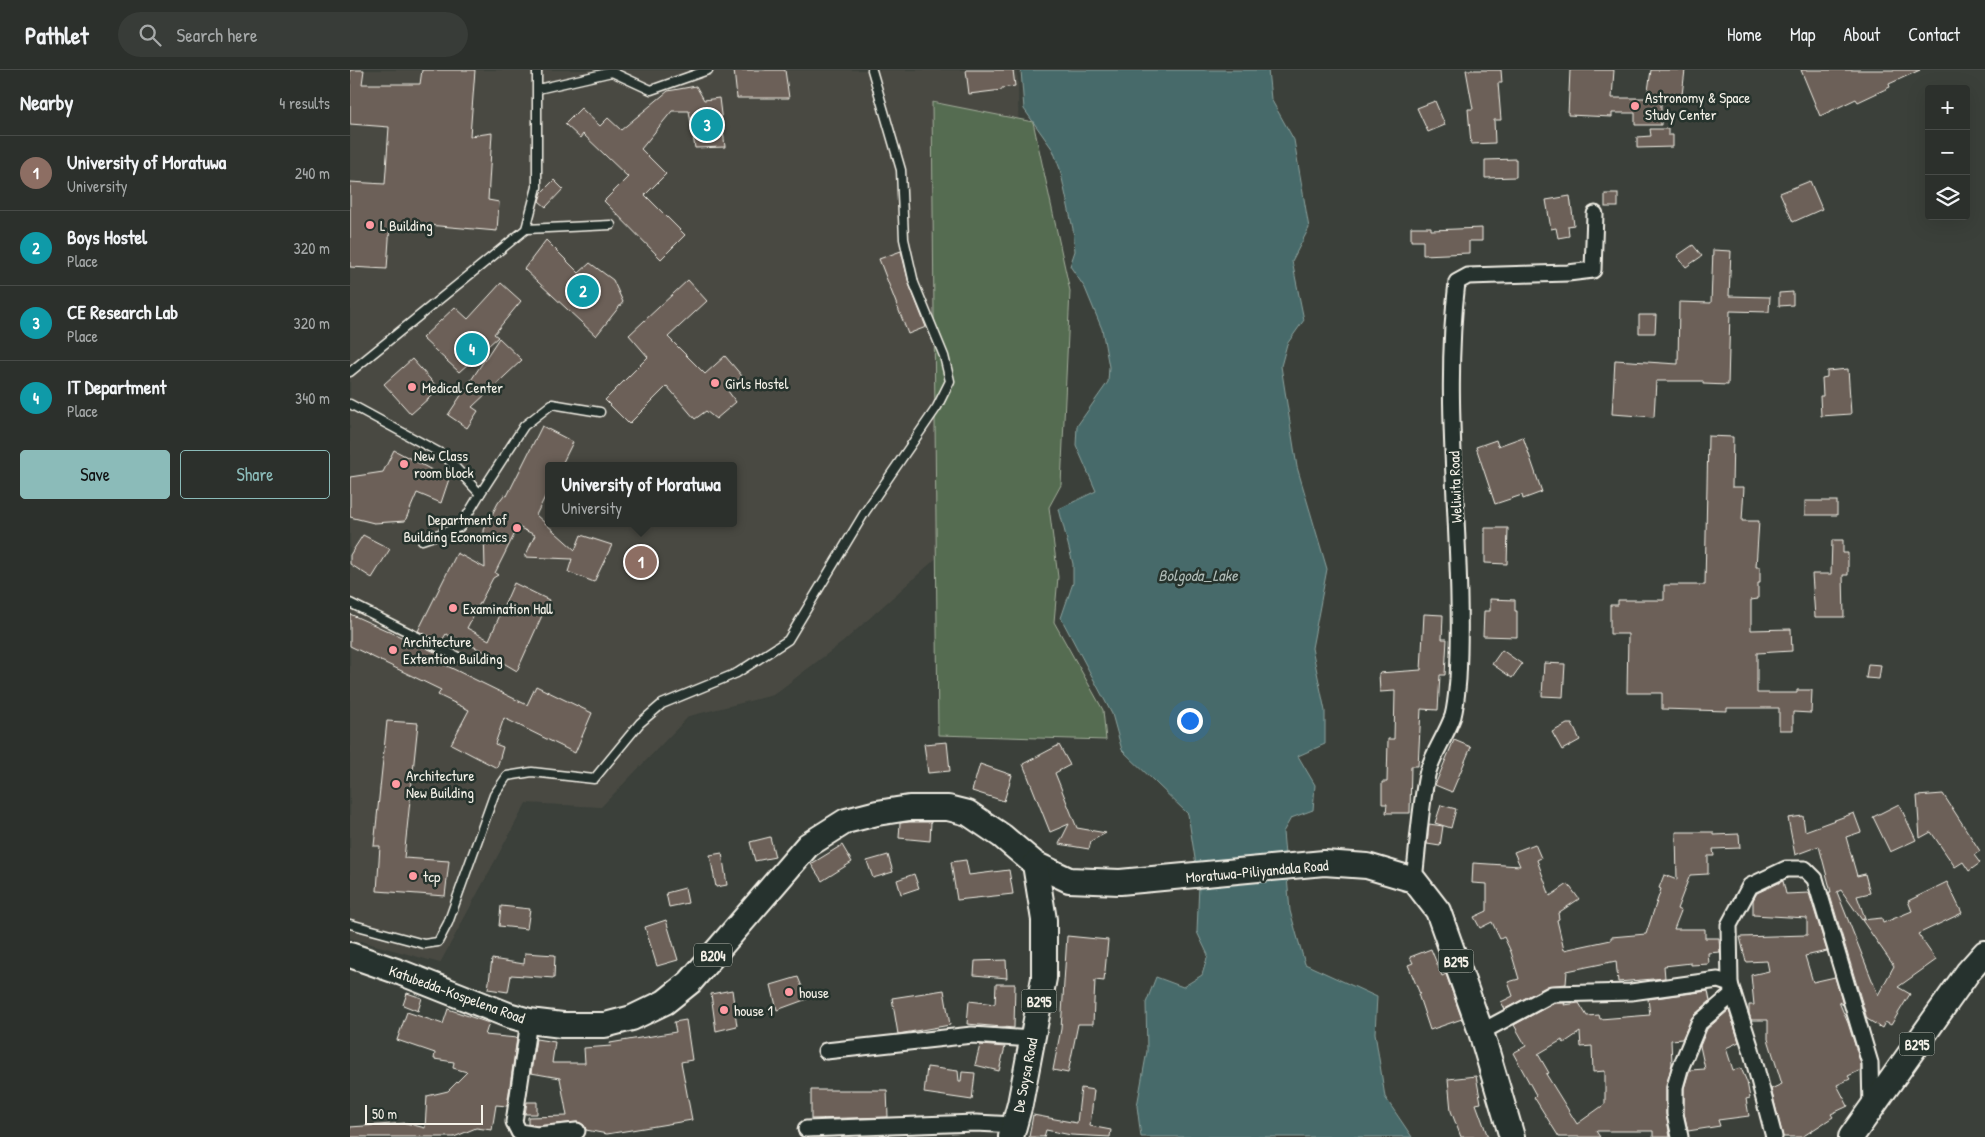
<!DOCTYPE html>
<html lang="en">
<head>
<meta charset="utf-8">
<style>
  :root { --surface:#2c302c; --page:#383c38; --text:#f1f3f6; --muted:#a6a9a9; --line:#484b48; --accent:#8bbbb9 }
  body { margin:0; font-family:"Patrick Hand",sans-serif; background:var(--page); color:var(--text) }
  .controls { position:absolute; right:15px; top:15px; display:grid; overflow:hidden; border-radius:5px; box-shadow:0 5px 20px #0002 }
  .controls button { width:45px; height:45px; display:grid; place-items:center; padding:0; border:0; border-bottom:1px solid var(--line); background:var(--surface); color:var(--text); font:25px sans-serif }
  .scale { position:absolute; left:15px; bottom:12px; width:118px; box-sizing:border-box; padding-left:5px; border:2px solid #f4f1e8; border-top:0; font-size:14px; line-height:18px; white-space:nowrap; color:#f4f1e8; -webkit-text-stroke:4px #26332d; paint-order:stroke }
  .you { position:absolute; left:839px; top:650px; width:18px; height:18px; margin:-12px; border:4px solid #fff; border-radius:50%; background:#1a73e8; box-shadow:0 0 0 8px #1a73e833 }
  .badge { display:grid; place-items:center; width:32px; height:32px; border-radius:50%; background:var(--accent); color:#fff; font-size:16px; font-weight:700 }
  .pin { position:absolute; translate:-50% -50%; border:2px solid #fff; box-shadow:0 1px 5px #0006 }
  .popup { position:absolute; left:195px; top:392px; width:192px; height:65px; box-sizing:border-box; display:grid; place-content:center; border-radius:5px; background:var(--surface); filter:drop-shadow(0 1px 4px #0005); font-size:16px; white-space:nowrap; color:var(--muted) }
  .popup b { font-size:19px; color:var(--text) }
  .popup::after { content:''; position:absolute; left:50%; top:100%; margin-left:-10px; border:10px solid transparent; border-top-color:var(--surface) }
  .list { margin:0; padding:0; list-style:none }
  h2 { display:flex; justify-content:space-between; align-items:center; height:65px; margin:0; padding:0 20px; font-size:21px }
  h2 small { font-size:16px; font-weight:400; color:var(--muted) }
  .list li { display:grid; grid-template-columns:32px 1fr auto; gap:15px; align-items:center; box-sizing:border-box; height:75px; padding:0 20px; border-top:1px solid var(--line) }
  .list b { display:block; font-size:19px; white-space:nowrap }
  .list p { margin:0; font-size:16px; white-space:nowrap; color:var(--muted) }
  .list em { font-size:16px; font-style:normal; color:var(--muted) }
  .actions { display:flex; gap:10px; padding:15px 20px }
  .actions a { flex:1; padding:11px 0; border:1px solid var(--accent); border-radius:5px; text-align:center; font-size:18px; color:var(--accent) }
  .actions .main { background:var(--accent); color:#111 }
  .icon { flex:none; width:28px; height:28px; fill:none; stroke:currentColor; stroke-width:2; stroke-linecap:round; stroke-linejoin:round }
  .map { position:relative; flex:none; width:1635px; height:1067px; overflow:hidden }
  header { display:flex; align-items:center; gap:30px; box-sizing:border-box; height:70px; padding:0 25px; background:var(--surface); border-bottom:1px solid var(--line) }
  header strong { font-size:24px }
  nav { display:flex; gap:28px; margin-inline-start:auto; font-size:18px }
  .search { width:350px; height:45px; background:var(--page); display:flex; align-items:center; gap:12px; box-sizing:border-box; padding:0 18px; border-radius:28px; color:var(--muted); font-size:19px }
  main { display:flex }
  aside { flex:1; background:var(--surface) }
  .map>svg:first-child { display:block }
  .built { fill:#4a4a43; fill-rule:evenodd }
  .green { fill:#556c51; stroke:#a4ae9c }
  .water { fill:#476b6b; stroke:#8ca19d }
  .building { fill:#6c6058; stroke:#f4f1e8; fill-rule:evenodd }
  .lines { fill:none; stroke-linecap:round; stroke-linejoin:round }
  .service-casing { stroke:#f4f1e8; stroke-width:11 }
  .minor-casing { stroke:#f4f1e8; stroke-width:19 }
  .primary-casing { stroke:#f4f1e8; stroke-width:28 }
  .service { stroke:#26332d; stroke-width:8 }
  .minor { stroke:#26332d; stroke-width:15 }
  .primary { stroke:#26332d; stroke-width:24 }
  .poi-dot { fill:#ff9aa2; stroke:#26332d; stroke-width:2 }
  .labels { text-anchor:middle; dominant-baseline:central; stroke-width:5; stroke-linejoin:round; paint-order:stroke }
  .shield { fill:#26332d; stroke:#b6b8b0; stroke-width:1 }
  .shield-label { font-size:14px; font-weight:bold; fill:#f4f1e8 }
  .poi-label { font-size:15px; fill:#f4f1e8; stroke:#26332d; text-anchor:start }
  .street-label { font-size:15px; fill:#f4f1e8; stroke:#26332d }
  .water-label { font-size:16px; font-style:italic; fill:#afbbb6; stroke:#26332d }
</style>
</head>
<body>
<header>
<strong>Pathlet</strong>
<div class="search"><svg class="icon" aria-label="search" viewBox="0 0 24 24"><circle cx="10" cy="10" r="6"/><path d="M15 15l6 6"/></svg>Search here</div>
<nav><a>Home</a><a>Map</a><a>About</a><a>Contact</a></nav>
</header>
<main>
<aside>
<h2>Nearby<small>4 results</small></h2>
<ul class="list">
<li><span class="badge" style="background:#8d6e63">1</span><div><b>University of Moratuwa</b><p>University</p></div><em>240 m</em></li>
<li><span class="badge" style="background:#0f9aa8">2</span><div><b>Boys Hostel</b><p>Place</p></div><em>320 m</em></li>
<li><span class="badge" style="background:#0f9aa8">3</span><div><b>CE Research Lab</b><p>Place</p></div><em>320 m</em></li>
<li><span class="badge" style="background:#0f9aa8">4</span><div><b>IT Department</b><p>Place</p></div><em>340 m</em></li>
</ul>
<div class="actions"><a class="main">Save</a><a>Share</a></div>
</aside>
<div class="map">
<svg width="1635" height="1067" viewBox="0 0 1635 1067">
  <rect width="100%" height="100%" fill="#3b403a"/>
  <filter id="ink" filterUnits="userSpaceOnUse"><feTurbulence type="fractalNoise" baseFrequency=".02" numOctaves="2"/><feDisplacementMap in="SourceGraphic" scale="10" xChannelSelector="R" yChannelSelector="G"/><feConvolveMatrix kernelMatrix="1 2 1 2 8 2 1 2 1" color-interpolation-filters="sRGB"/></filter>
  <g filter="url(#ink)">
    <path class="built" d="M0,0H666L668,10L671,412L494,571L423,625L339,646L251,737L176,733L90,893L0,868ZM198,396H384V453H198Z"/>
    <polygon class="green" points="582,32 683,52 720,221 711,415 699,437 708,507 704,552 753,640 756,670 588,665"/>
    <polygon class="water" points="671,0 918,0 921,29 944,70 959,158 942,191 954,250 937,274 931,296 947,397 977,499 962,578 975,641 975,674 948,686 965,715 963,740 941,748 933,762 940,841 955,894 1027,927 1025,963 1035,1027 1062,1067 791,1067 787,1036 797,981 796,933 806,907 833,917 852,905 858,885 847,862 849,814 838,744 772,680 762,644 711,548 723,513 723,494 709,439 746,421 726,375 727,356 758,312 759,297 752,259 735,218 720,196 725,181 723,159 710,99 703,80 674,39"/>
    <g class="building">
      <polygon points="0,0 14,0 12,14 70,14 72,0 125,0 120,66 142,63 138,130 149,132 147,161 66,154 66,156 40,154 37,199 0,197 0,112 35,114 39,57 0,54"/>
      <polygon points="384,0 435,0 439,28 387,28"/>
      <polygon points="616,0 663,0 665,16 652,18 652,20 619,24"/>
      <polygon points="1116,0 1151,0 1152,13 1148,13 1151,50 1144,50 1145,73 1121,74 1118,39 1123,39"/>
      <polygon points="1220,0 1264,0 1262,28 1297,28 1301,0 1335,0 1332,25 1311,23 1311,55 1285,55 1285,43 1262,43 1262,47 1218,45"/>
      <polygon points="1451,0 1570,0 1539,14 1540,17 1508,32 1506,29 1470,46"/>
      <polygon points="346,16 354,30 369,28 375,77 345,78 339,41 322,41 291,79 316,104 295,125 335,165 311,189 254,131 278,107 233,64 230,68 215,54 231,38 250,56 258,48 271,60 318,21"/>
      <polygon points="1085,31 1095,55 1078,62 1067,38"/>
      <polygon points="1300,59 1318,59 1318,65 1323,65 1323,77 1287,78 1287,67 1301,66"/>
      <polygon points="1166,89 1166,107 1135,108 1135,90"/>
      <polygon points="204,110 213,119 196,137 189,131 192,122"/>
      <polygon points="1460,111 1472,139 1443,152 1430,123"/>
      <rect x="1255" y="124" width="13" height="13"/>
      <polygon points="1220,126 1224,155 1218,156 1219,166 1208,168 1206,158 1201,159 1196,130"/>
      <polygon points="1061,157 1081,157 1081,160 1132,158 1132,171 1119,171 1119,183 1073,185 1073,171 1061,171"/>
      <polygon points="196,170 229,203 240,193 263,210 273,232 246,266 174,199"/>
      <polygon points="1343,175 1352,186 1336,197 1327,186"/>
      <polygon points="1363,180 1381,181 1379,226 1420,227 1419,242 1380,241 1378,315 1353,314 1353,311 1306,311 1304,347 1262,344 1265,290 1328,294 1329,232 1361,233"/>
      <polygon points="551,181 559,214 576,257 558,264 529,189"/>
      <polygon points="338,210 357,231 318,267 355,304 375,286 392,306 378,321 386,332 366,349 356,341 345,349 317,316 279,354 255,330 298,287 279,265"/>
      <polygon points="151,213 171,231 144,264 148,267 109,302 72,268 105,237 118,249"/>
      <polygon points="1443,222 1443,235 1429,236 1429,223"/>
      <polygon points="1289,245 1306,245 1305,263 1289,263"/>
      <polygon points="149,268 172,290 122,337 128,341 117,358 98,345"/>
      <polygon points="62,289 89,319 61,344 34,314"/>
      <polygon points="1498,299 1501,344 1471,346 1470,326 1473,326 1472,308 1477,307 1477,301"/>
      <polygon points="192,356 223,372 211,396 198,396 198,421 186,445 225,480 231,465 262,475 244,512 218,502 222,489 175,487 185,465 168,457 145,503 148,505 143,508 117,558 139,570 164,513 199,530 167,601 133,581 96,564 91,572 68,561 107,483 135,498 134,460 148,433 154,425 157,426"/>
      <polygon points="1358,366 1383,367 1382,417 1394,417 1392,451 1409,451 1406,497 1410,497 1410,513 1408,513 1408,529 1401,530 1401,560 1441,559 1442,581 1407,583 1407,623 1447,623 1447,620 1462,620 1461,643 1443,642 1443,660 1429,660 1429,638 1377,638 1377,641 1312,639 1312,623 1277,623 1278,564 1260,564 1260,535 1268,535 1268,530 1314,530 1314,515 1355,515"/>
      <polygon points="1173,367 1192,422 1173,429 1172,425 1145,434 1126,377 1146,370 1148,376"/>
      <polygon points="44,380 99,409 91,433 67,423 55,451 24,453 0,447 0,407 33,402"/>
      <rect x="1455" y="431" width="32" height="14"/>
      <polygon points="1135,458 1158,458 1157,494 1135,493"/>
      <polygon points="13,465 40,479 22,508 0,494 0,485"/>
      <polygon points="1482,470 1493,470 1493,483 1498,483 1498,505 1493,505 1494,547 1465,547 1462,504 1481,504"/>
      <polygon points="1140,529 1165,530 1165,541 1167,541 1167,567 1133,566 1134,541 1140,541"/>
      <polygon points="0,544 87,583 83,589 177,635 186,616 242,643 225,683 154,648 145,674 153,677 147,698 101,674 119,640 88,625 91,620 0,576"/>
      <polygon points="1074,544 1093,545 1092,569 1097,569 1095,605 1090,605 1088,640 1071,639 1068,696 1061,696 1060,743 1036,743 1037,734 1032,734 1032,712 1037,712 1038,669 1044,669 1045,621 1030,622 1029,603 1071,600"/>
      <polygon points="1152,580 1172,594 1162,608 1142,594"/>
      <polygon points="1194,593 1215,594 1213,627 1192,626"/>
      <polygon points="1518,594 1531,595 1529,609 1516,608"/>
      <polygon points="37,651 68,653 54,788 99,791 95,826 27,821 30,776 24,776"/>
      <polygon points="1217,654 1222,654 1230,670 1212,680 1202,662"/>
      <polygon points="1104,670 1121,677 1102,722 1085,715"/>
      <polygon points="597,672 600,701 578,703 574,674"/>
      <polygon points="709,675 720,695 705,703 727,758 756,763 741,771 739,779 709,774 719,754 700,762 673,694"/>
      <polygon points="630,694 662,705 654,731 622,721"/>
      <polygon points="1593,724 1630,781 1624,785 1630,793 1619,801 1613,792 1605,797 1581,762 1570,768 1567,726"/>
      <polygon points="1549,734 1566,770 1540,782 1523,747"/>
      <polygon points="1091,735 1106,739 1101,758 1085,753"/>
      <path d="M1504,743L1511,762L1496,767L1507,806L1515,804L1520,823L1507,826L1515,848L1512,850L1532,848L1533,853L1562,841L1558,831L1597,812L1612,843L1568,864L1586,890L1548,917L1560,924L1541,955L1535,952L1532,958L1517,949L1479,822H1481L1469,776L1445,785L1438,748L1453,746L1455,761ZM1491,820L1544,896L1528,925L1487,822Z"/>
      <polygon points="560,752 581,752 580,771 549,768 550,753"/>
      <polygon points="1079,754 1093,756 1090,776 1077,774"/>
      <polygon points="1326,762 1363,762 1363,765 1389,764 1390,778 1363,779 1364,786 1358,786 1358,804 1340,805 1327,839 1331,841 1324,859 1355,859 1355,868 1369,868 1370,882 1358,883 1359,894 1341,895 1341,893 1314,896 1315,908 1268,912 1266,891 1217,901 1216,914 1198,916 1155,939 1151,932 1163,926 1158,912 1169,909 1161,882 1154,867 1150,869 1142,852 1130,858 1124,847 1137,841 1137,814 1122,813 1123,793 1170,796 1164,782 1185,774 1191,788 1187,790 1200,826 1218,814 1229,829 1208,843 1209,849 1207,850 1214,880 1261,870 1261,867 1296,864 1311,819 1309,818 1314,805 1327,810"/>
      <polygon points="420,767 425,787 405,791 400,772"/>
      <polygon points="492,775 502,792 472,811 461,794"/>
      <polygon points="372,783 377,815 366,817 360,785"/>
      <polygon points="538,785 543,802 523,808 517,791"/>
      <polygon points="616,790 619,805 659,800 663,824 607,830 601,792"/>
      <polygon points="564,804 569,818 551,824 547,810"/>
      <polygon points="1433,811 1436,824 1459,823 1477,881 1455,886 1463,912 1485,907 1493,935 1489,932 1498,953 1511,994 1511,1000 1498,1006 1500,1009 1487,1015 1498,1036 1481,1044 1483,1047 1452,1067 1433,1067 1421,1019 1432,1014 1418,969 1418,950 1401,950 1399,943 1399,935 1404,935 1401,905 1419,901 1417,891 1396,892 1390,867 1457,865 1457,848 1403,845 1403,830 1407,823"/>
      <polygon points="335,818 338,833 319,837 316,823"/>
      <polygon points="151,836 180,839 177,859 149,856"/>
      <polygon points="316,850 328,890 307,896 295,857"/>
      <polygon points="717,866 758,870 754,911 745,910 743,954 728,954 718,1003 703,1000 711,959"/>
      <polygon points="1081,879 1092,906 1096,904 1112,949 1080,960 1068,924 1070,924 1058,895 1063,893 1060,887"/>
      <polygon points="175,883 205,885 204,908 161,905 158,922 138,919 142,889 174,894"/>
      <polygon points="656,890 657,908 624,905 625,891"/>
      <polygon points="448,907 457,929 427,940 421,915"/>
      <polygon points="646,914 665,914 664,958 617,954 619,931 645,934"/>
      <polygon points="382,920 387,956 366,961 361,924"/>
      <polygon points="594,920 600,955 548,964 542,928"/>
      <path d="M1358,921L1360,931L1343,946L1332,969L1321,970L1322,994L1316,1017V1044L1320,1067H1303V1061H1246L1250,1067H1209L1184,1027L1186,1025L1163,983L1176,976L1164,955L1204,933H1215L1214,935L1229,933L1237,946L1249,945L1250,949L1300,945L1298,929ZM1230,962L1231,977L1242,976L1243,1002L1255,1001V1034L1227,1054L1196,1004L1199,1003L1188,984L1212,970L1214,973Z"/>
      <polygon points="57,923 72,928 68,941 53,935"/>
      <polygon points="98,939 139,953 135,965 167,968 157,1036 146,1035 142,1060 126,1058 104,1067 0,1067 0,1057 56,1053 75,1058 77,1026 98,1021 117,1002 103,998 104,992 84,989 85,983 47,970 57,942 93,954"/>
      <polygon points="1379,940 1389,972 1376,978 1383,1000 1391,998 1397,1012 1400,1028 1396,1029 1399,1046 1368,1050 1370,1056 1338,1061 1334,1043 1334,1018 1339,1002 1340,1000 1355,999 1350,976 1357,959"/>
      <polygon points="336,950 342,990 331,992 342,1050 257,1064 236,1060 234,1055 227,1052 187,1056 178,1054 178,1047 217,1046 210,1008 181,1003 186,969 205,972 202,993 235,993 234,978 261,976 260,973 326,962 324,952"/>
      <polygon points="630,975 655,977 649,1001 625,995"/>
      <polygon points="577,997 608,1001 609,1011 611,1011 612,1002 625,1003 622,1030 574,1023"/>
      <polygon points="1126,1006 1131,1033 1126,1034 1138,1067 1111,1067 1101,1041 1098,1009"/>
      <polygon points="731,1018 744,1020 740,1056 761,1060 760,1067 721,1065 696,1060 694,1067 679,1067 683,1045 727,1053"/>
      <polygon points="461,1020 537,1020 538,1047 461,1049"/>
      <polygon points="177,1032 187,1032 187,1044 175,1044"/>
    </g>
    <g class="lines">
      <g class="service-casing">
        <g id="service">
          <polyline points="188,19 262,2 301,20 358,0"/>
          <polyline points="176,159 261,155"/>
          <polyline points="0,302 176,159 187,117 187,0"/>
          <polyline points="0,334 94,385 130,424 110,457 72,470"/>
          <polyline points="130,424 174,356 202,334 250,342"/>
          <polyline points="0,533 110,588"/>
          <polyline points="0,854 74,874 88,872 98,853 144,725 157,706 182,702 244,709 290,653 312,634 387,603 438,570 515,442 587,337 600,311 594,286 564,213 554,169 551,100 522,0"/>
        </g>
      </g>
      <g class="minor-casing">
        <g id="minor">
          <path d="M1064,810C1068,776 1070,739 1077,705C1082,684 1096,666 1103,646C1106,635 1107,620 1108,609C1115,476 1091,343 1107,212L1118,206L1218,203L1243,200L1245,144"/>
          <polyline points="1380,914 1379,855 1400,816 1436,799 1455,799 1465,809 1520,993 1521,1039"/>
          <polyline points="179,951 164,1052 169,1062 187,1065 227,1061"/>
          <polyline points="1131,962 1202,924 1281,922 1368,910 1380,914 1401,979 1424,1067"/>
          <polyline points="476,981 622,965 682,969"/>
          <polyline points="456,1059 626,1053 665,1055"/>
          <polyline points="1330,1067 1325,1044 1325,1017 1330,999 1349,953 1383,924"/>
        </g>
      </g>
      <g class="primary-casing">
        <g id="primary">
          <polyline points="0,885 52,903 158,945 179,951 212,955 255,955 282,948 315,932 340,912 458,775 496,751 527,743 559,738 598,738 618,743 652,766 685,794 719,810 770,812 974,793 1017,796 1064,810 1088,841 1131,962 1162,1067"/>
          <polyline points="661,1067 670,1034 694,908 694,850 685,794"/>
          <polyline points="1501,1067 1618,902 1635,883"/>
        </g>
      </g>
      <use href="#service" class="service"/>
      <use href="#minor" class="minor"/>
      <use href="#primary" class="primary"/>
    </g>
  </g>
  <g class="poi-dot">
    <circle cx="1285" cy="36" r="5"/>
    <circle cx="20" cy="155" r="5"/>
    <circle cx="365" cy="313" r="5"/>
    <circle cx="62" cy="317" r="5"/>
    <circle cx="54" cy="394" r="5"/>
    <circle cx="167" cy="458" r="5"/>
    <circle cx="103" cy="538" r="5"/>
    <circle cx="43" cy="580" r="5"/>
    <circle cx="46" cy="714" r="5"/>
    <circle cx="63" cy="806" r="5"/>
    <circle cx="439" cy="922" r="5"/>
    <circle cx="374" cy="940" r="5"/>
  </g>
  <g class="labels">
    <g class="shield">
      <rect x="344" y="873.5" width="38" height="23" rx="4"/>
      <rect x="1088.5" y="879.5" width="35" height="23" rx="4"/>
      <rect x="671.5" y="919.5" width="35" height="23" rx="4"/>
      <rect x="1549.5" y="962.5" width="35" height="23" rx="4"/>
    </g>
    <g class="shield-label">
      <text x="363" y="885">B204</text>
      <text x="1106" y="891">B295</text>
      <text x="689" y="931">B295</text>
      <text x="1567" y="974">B295</text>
    </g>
    <g class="poi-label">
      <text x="1295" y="27">Astronomy &amp; Space<tspan x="1295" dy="17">Study Center</tspan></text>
      <text x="30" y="155">L Building</text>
      <text x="375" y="313">Girls Hostel</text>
      <text x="72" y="317">Medical Center</text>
      <text x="64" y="385">New Class<tspan x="64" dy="17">room block</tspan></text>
      <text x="157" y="449" text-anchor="end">Department of<tspan x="157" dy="17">Building Economics</tspan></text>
      <text x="113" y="538">Examination Hall</text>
      <text x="53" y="571">Architecture<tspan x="53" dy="17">Extention Building</tspan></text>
      <text x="56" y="705">Architecture<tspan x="56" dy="17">New Building</tspan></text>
      <text x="73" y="806">tcp</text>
      <text x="449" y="922">house</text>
      <text x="384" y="940">house 1</text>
    </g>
    <g class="street-label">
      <text transform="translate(1105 417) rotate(-92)">Weliwita Road</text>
      <text transform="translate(907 801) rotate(-5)">Moratuwa-Piliyandala Road</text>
      <text transform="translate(107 924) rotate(20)">Katubedda-Kospelena Road</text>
      <text transform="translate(675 1005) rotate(-79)">De Soysa Road</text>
    </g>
    <g class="water-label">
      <text x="848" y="505">Bolgoda_Lake</text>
    </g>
  </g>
</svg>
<div class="controls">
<button>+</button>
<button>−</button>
<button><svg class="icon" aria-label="layers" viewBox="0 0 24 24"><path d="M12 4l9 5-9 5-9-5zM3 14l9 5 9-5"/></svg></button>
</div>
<div class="scale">50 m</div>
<div class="you"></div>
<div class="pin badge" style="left:291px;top:492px;background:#8d6e63">1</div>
<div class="popup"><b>University of Moratuwa</b>University</div>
<div class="pin badge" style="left:233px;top:221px;background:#0f9aa8">2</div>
<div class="pin badge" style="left:357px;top:55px;background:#0f9aa8">3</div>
<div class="pin badge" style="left:122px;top:279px;background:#0f9aa8">4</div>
</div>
</main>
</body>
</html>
